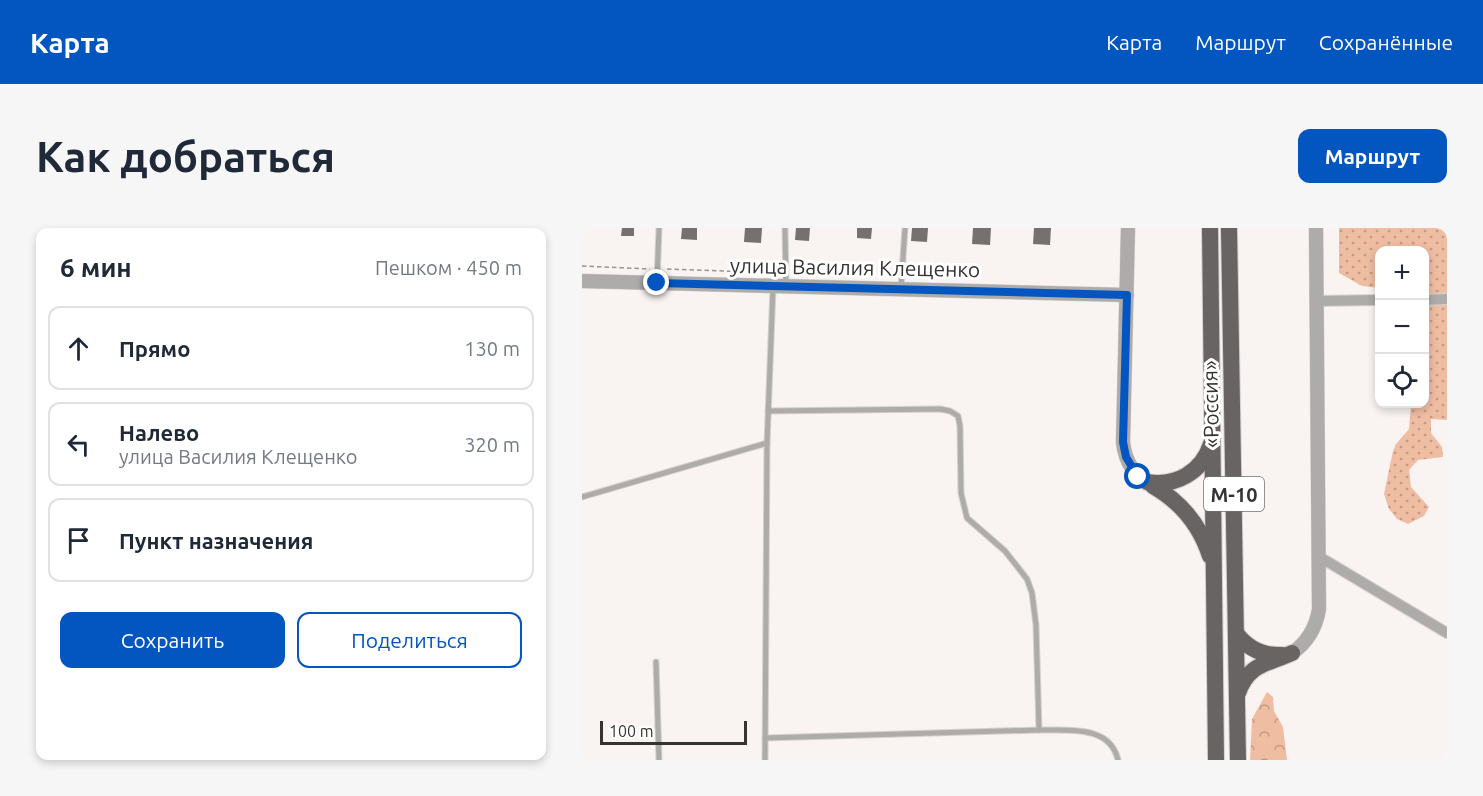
<!DOCTYPE html>
<html lang="ru">
<head>
<meta charset="utf-8">
<style>
  :root { --surface:#fff; --page:#f6f6f7; --text:#1f2937; --muted:#747a83; --line:#e0e1e3; --accent:#0356bf }
  body { margin:0; font-family:Ubuntu,sans-serif; background:var(--page); color:var(--text) }
  .controls { position:absolute; right:18px; top:18px; display:grid; overflow:hidden; border-radius:12px; box-shadow:0 3px 9px #0003 }
  .controls button { width:54px; height:54px; display:grid; place-items:center; padding:0; border:0; border-bottom:2px solid var(--line); background:var(--surface); color:var(--text); font:30px sans-serif }
  .scale { position:absolute; left:18px; bottom:15px; width:147px; box-sizing:border-box; padding-left:6px; border:3px solid #363433; border-top:0; font-size:16px; line-height:21px; white-space:nowrap; color:#363433; -webkit-text-stroke:4px #fff; paint-order:stroke }
  .stop { position:absolute; width:18px; height:18px; margin:-14px; border:4px solid #0356bf; border-radius:50%; background:#fff }
  .stop.end { background:#0356bf; border-color:#fff; box-shadow:0 2px 6px #0008 }
  .list { margin:0; padding:0; list-style:none }
  h2 { display:flex; justify-content:space-between; align-items:center; height:78px; margin:0; padding:0 24px; font-size:26px }
  h2 small { font-size:20px; font-weight:400; color:var(--muted) }
  .list li { display:grid; grid-template-columns:39px 1fr auto; gap:18px; align-items:center; box-sizing:border-box; height:84px; margin:0 12px 12px; padding:0 12px; border:2px solid var(--line); border-radius:12px }
  .list b { display:block; font-size:22px; white-space:nowrap }
  .list p { margin:0; font-size:20px; white-space:nowrap; color:var(--muted) }
  .list em { font-size:20px; font-style:normal; color:var(--muted) }
  .actions { display:flex; gap:12px; padding:18px 24px }
  .actions a { flex:1; padding:14px 0; border:2px solid var(--accent); border-radius:12px; text-align:center; font-size:21px; color:var(--accent) }
  .actions .main { background:var(--accent); color:#fff }
  .icon { flex:none; width:33px; height:33px; fill:none; stroke:currentColor; stroke-width:2; stroke-linecap:round; stroke-linejoin:round }
  .map { position:relative; flex:none; width:865px; height:532px; overflow:hidden; border-radius:12px }
  header { display:flex; align-items:center; gap:36px; box-sizing:border-box; height:84px; padding:0 30px; background:var(--accent); color:#fff }
  header strong { font-size:28px }
  nav { display:flex; gap:33px; margin-inline-start:auto; font-size:21px }
  .intro { display:flex; align-items:center; justify-content:space-between; box-sizing:border-box; height:144px; padding:0 36px }
  h1 { margin:0; font-size:42px }
  .button { padding:15px 27px; border-radius:12px; background:var(--accent); color:#fff; font-size:21px; font-weight:700 }
  main { display:flex; gap:36px; padding:0 36px }
  aside { flex:1; background:var(--surface); border-radius:12px; box-shadow:0 3px 9px #0003 }
  .map>svg:first-child { display:block }
  .grass { fill:url(#grass-dots) }
  .forest { fill:url(#forest-crowns) }
  .building { fill:#75716f }
  .lines { fill:none; stroke-linecap:round; stroke-linejoin:round }
  .service-casing { stroke:#d6d1d0; stroke-width:7 }
  .minor-casing { stroke:#d6d1d0; stroke-width:12 }
  .tertiary-casing { stroke:#d6d1d0; stroke-width:15 }
  .trunk-casing { stroke:#d6d1d0; stroke-width:18 }
  .path { stroke:#979392; stroke-width:1.5; stroke-dasharray:4.5 3; stroke-linecap:butt }
  .service { stroke:#aeacab; stroke-width:5 }
  .minor { stroke:#aeacab; stroke-width:10 }
  .tertiary { stroke:#aeacab; stroke-width:14 }
  .trunk { stroke:#686463; stroke-width:16 }
  .route { stroke:#0356bf; stroke-width:8 }
  .labels { text-anchor:middle; dominant-baseline:central; stroke-width:6; stroke-linejoin:round; paint-order:stroke }
  .shield { fill:#fff; stroke:#727170; stroke-width:1.5 }
  .shield-label { font-size:20px; font-weight:bold; fill:#363433 }
  .street-label { font-size:21px; fill:#363433; stroke:#fff }
</style>
</head>
<body>
<header>
<strong>Карта</strong>
<nav><a>Карта</a><a>Маршрут</a><a>Сохранённые</a></nav>
</header>
<div class="intro"><h1>Как добраться</h1><a class="button">Маршрут</a></div>
<main>
<aside>
<h2>6 мин<small>Пешком · 450 m</small></h2>
<ul class="list">
<li><svg class="icon" aria-label="ahead" viewBox="0 0 24 24"><path d="M12 20V5M6 11l6-6 6 6"/></svg><div><b>Прямо</b></div><em>130 m</em></li>
<li><svg class="icon" aria-label="left" viewBox="0 0 24 24"><path d="M17 20v-9H6M10 6l-5 5 5 5"/></svg><div><b>Налево</b><p>улица Василия Клещенко</p></div><em>320 m</em></li>
<li><svg class="icon" aria-label="arrive" viewBox="0 0 24 24"><path d="M6 21V4h12l-3 4 3 4H6"/></svg><div><b>Пункт назначения</b></div></li>
</ul>
<div class="actions"><a class="main">Сохранить</a><a>Поделиться</a></div>
</aside>
<div class="map">
<svg width="865" height="532" viewBox="0 0 865 532">
  <defs>
    <pattern id="grass-dots" width="8" height="8" patternUnits="userSpaceOnUse" patternTransform="scale(1.5)"><rect width="8" height="8" fill="#efbda2"/><path d="M2 2h.1M6 6h.1" fill="none" stroke="#c29a85" stroke-width="1.8" stroke-linecap="round"/></pattern>
    <pattern id="forest-crowns" width="20" height="18" patternUnits="userSpaceOnUse" patternTransform="scale(1.5)"><rect width="20" height="18" fill="#efbda2"/><path d="M2 6a3 3 0 1 1 6 0M12 15a3 3 0 1 1 6 0" fill="none" stroke="#c29a85"/></pattern>
  </defs>
  <rect width="100%" height="100%" fill="#f9f4f2"/>
  <polygon class="grass" points="757,0 865,0 865,192 849,191 849,205 860,219 861,229 836,232 827,242 829,259 847,279 842,288 826,296 815,291 807,281 802,266 811,223 814,216 827,201 829,176 842,176 842,22 798,22 797,60 780,58 757,45"/>
  <polygon class="forest" points="685,464 691,469 692,483 701,499 705,532 668,532 670,491"/>
  <g class="building">
    <polygon points="40,0 52,0 52,8 39,8"/>
    <polygon points="100,0 115,0 115,12 99,11"/>
    <polygon points="163,0 180,0 179,15 162,14"/>
    <polygon points="214,0 228,0 227,13 213,12"/>
    <polygon points="275,0 290,0 289,11 275,10"/>
    <polygon points="330,0 346,0 345,14 329,13"/>
    <polygon points="391,0 409,0 408,17 390,16"/>
    <polygon points="452,0 469,0 468,17 451,16"/>
  </g>
  <g class="lines">
    <g class="service-casing">
      <g id="service">
        <polyline points="203,0 204,57"/>
        <polyline points="75,54 77,0"/>
        <polyline points="319,60 323,0"/>
        <polyline points="0,269 185,215"/>
        <polyline points="74,434 77,532"/>
        <path d="M457,502C485,503 528,496 536,532"/>
        <polyline points="183,510 457,502 454,397 450,365 445,351 423,323 385,290 379,265 378,198 376,188 368,183 358,181 186,183"/>
        <polyline points="183,532 185,215 191,60"/>
      </g>
    </g>
    <g class="minor-casing">
      <g id="minor">
        <polyline points="842,72 865,71"/>
        <polyline points="734,73 798,72"/>
        <polyline points="736,328 865,405"/>
      </g>
    </g>
    <g class="tertiary-casing">
      <g id="tertiary">
        <path d="M546,0L541,214C543,234 553,249 571,258"/>
        <polyline points="0,53 545,67"/>
        <path d="M710,425C726,414 734,400 737,381L734,0"/>
      </g>
    </g>
    <g class="trunk-casing">
      <g id="trunk">
        <polyline points="628,0 634,532"/>
        <polyline points="647,0 656,532"/>
        <path d="M565,254C594,259 620,244 629,216"/>
        <path d="M571,258C599,274 618,297 628,328"/>
        <path d="M654,405C665,420 681,428 700,427"/>
        <path d="M656,465C666,436 685,436 710,425"/>
      </g>
    </g>
    <g class="path">
      <polyline points="0,38 68,41"/>
      <polyline points="85,41 197,45"/>
    </g>
    <use href="#service" class="service"/>
    <use href="#minor" class="minor"/>
    <use href="#tertiary" class="tertiary"/>
    <use href="#trunk" class="trunk"/>
  </g>
  <g class="lines">
    <polyline class="route" points="75,55 545,67 541,214 544,229 556,249"/>
  </g>
  <g class="labels">
    <rect class="shield" x="622" y="249" width="60" height="34" rx="4.5"/>
    <g class="shield-label">
      <text x="652" y="266">М-10</text>
    </g>
    <g class="street-label">
      <text transform="translate(273 39) rotate(1)">улица Василия Клещенко</text>
      <text transform="translate(628 176) rotate(-91)">«Россия»</text>
    </g>
  </g>
</svg>
<div class="controls">
<button>+</button>
<button>−</button>
<button><svg class="icon" aria-label="locate" viewBox="0 0 24 24"><circle cx="12" cy="12" r="6"/><path d="M12 2v4M12 18v4M2 12h4M18 12h4"/></svg></button>
</div>
<div class="scale">100 m</div>
<div class="stop" style="left:556px;top:249px"></div>
<div class="stop end" style="left:75px;top:55px"></div>
</div>
</main>
</body>
</html>
